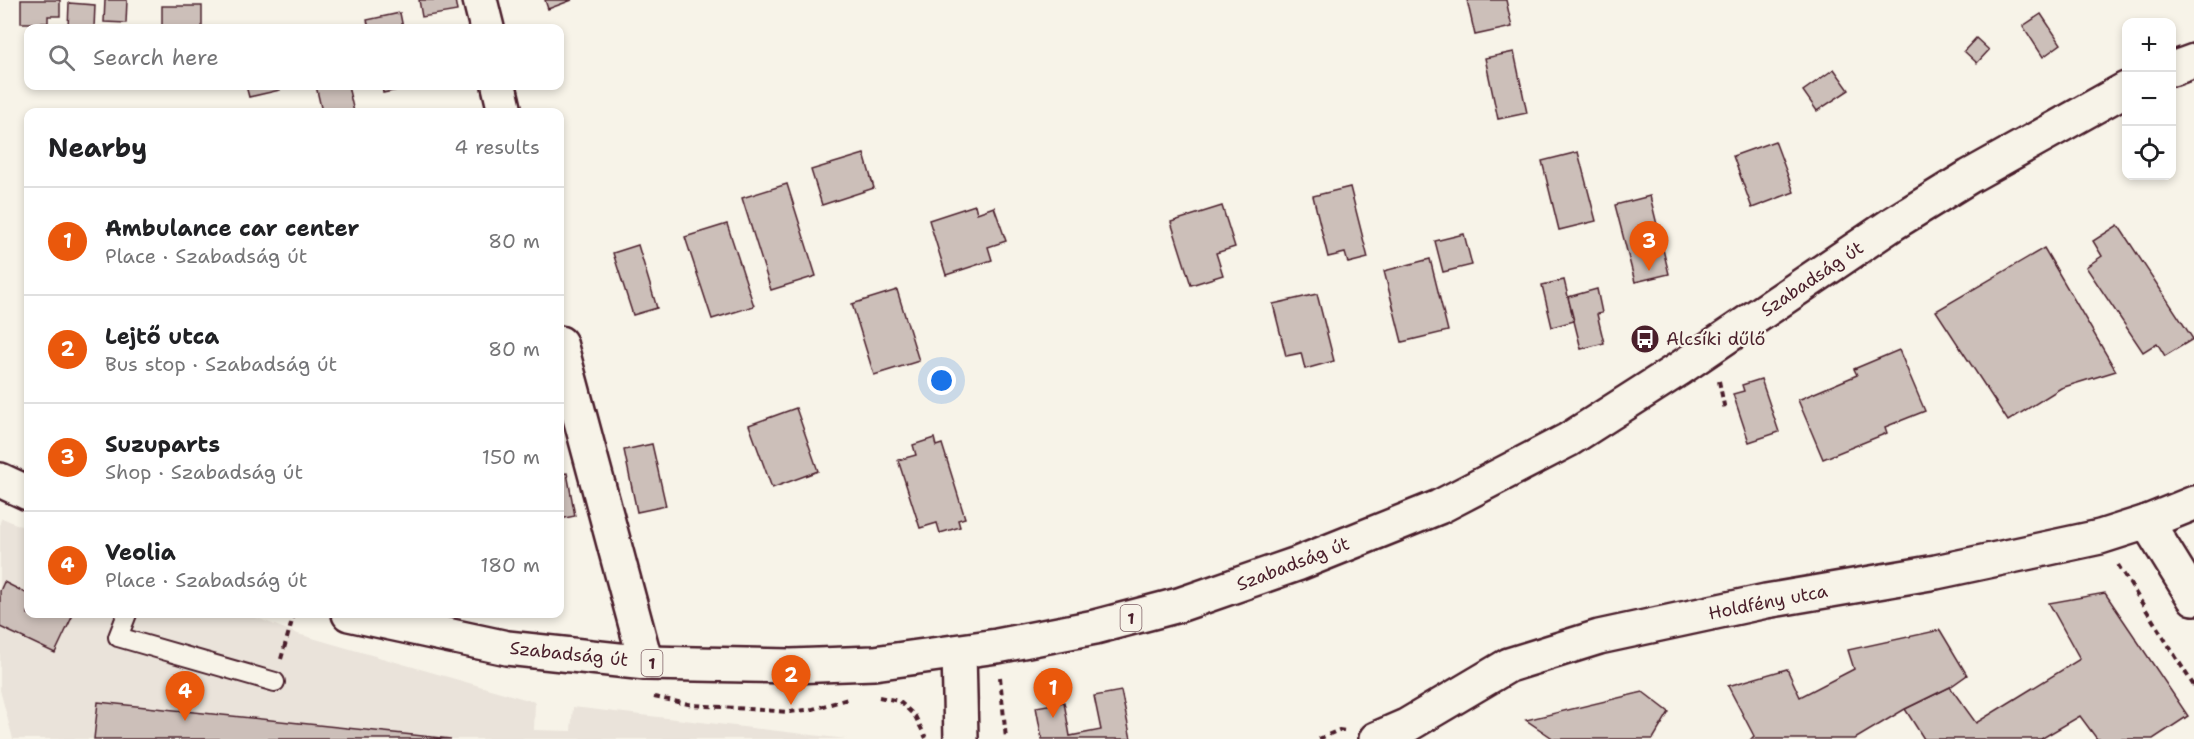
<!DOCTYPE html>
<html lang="en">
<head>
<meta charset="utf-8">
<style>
  :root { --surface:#fff; --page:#f6f6f6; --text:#202124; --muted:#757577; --line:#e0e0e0; --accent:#ea580c }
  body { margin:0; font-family:"Shantell Sans",sans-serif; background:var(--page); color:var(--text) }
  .controls { position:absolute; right:18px; top:18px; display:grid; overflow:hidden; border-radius:12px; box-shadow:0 3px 9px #0003 }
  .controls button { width:54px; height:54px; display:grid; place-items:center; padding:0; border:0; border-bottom:2px solid var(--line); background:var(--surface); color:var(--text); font:30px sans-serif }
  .you { position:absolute; left:942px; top:381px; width:21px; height:21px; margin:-15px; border:4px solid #fff; border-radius:50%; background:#1a73e8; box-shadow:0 0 0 9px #1a73e833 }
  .badge { display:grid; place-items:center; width:39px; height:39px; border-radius:50%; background:var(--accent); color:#fff; font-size:20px; font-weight:700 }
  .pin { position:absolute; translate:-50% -50px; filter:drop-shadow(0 2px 3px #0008) }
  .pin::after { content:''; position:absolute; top:32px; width:21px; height:18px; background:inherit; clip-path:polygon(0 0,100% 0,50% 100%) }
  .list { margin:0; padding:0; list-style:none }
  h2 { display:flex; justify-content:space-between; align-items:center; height:78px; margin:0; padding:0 24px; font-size:26px }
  h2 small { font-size:20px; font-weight:400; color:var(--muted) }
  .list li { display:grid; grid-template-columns:39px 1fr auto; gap:18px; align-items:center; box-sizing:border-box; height:108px; padding:0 24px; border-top:2px solid var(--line) }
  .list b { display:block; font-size:22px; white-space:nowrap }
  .list p { margin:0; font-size:20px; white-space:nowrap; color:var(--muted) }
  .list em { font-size:20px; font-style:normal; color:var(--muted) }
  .icon { flex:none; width:33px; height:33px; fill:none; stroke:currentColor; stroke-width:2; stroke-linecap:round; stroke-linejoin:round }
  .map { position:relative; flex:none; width:2194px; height:739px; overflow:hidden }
  .search { position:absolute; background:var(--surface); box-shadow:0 3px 9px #0003; left:24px; top:24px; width:540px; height:66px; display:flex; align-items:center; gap:15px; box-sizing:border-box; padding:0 21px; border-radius:12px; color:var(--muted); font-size:22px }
  .panel { position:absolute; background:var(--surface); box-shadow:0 3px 9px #0003; left:24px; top:108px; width:540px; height:510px; border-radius:12px }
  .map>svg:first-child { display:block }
  .built { fill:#eae3da }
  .building { fill:#ccbfb9; stroke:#4a1f2b; stroke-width:1.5 }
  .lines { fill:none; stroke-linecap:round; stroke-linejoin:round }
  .lane-casing { stroke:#4a1f2b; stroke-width:22 }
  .street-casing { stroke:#4a1f2b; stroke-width:38 }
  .primary-casing { stroke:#4a1f2b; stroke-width:38 }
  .path { stroke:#4a1f2b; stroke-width:4; stroke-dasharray:6 4.5; stroke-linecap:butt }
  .lane { stroke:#f7f3e8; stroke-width:18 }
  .street { stroke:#f7f3e8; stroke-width:33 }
  .primary { stroke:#f7f3e8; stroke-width:33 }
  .labels { text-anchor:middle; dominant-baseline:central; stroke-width:4.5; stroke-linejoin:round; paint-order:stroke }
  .shield { fill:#f7f3e8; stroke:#7e5f64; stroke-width:1.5 }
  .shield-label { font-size:16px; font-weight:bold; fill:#4a1f2b }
  .street-label { font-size:18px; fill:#4a1f2b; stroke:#f7f3e8 }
  .poi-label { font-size:18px; fill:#4a1f2b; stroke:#f7f3e8; text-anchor:start }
</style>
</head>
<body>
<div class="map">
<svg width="2194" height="739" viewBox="0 0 2194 739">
  <rect width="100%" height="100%" fill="#f7f3e8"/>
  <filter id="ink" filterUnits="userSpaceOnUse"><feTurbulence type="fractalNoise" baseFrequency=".0167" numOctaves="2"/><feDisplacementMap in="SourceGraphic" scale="12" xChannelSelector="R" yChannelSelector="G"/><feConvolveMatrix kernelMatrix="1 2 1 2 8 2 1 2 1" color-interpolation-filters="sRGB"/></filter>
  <g filter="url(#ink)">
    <polygon class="built" points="2,518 28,529 28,614 247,614 298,634 535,702 534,730 571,731 573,707 846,739 13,739 0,690 0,522"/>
    <g class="building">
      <polygon points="21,0 60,0 60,16 48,16 48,23 21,23"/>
      <polygon points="105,0 127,0 126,23 104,22"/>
      <polygon points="419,0 455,0 457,11 422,17"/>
      <polygon points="545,0 572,0 548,9"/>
      <polygon points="1467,0 1506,0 1512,27 1475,35"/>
      <polygon points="69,3 95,5 94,28 68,28"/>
      <rect x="162" y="6" width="40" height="22"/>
      <polygon points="400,13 403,28 369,28 367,20"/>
      <polygon points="2041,14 2061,44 2043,57 2023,26"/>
      <polygon points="1976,38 1989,50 1977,63 1964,51"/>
      <polygon points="1514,52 1527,113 1498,119 1485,58"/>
      <polygon points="1834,69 1849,90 1817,111 1803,91"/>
      <polygon points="246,86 279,86 280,90 249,97"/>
      <polygon points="316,86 348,86 354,112 322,112"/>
      <polygon points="382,86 416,86 383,93"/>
      <polygon points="1775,141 1794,192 1752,208 1733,156"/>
      <polygon points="1578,152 1596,221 1559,230 1542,161"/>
      <polygon points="864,154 874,188 822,205 811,170"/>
      <polygon points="787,184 816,276 771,290 742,198"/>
      <polygon points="1350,187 1368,258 1348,263 1345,253 1328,257 1313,196"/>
      <polygon points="1650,196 1669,274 1635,282 1615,205"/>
      <polygon points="975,205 977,213 994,207 1006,241 988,247 992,260 946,275 929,220"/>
      <polygon points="1222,206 1235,247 1216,253 1223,275 1191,285 1171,222"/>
      <polygon points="727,224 754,306 712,319 685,237"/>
      <polygon points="2118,225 2193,339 2165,356 2157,343 2143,352 2086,267 2102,256 2093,241"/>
      <polygon points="1464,234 1472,265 1443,272 1435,241"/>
      <polygon points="638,245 657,308 633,315 613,253"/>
      <polygon points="2044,248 2116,371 2061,388 2008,421 1936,311"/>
      <polygon points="1430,259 1448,331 1402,342 1384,271"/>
      <polygon points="1564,280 1574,321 1552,327 1542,285"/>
      <polygon points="1597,289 1602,313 1597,314 1604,343 1581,349 1568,297"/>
      <polygon points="897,290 919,361 874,375 852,304"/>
      <polygon points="1317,294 1334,361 1305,369 1301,353 1286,356 1273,304"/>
      <polygon points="1899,350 1925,411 1885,427 1887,433 1823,459 1798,400 1857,375 1854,369"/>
      <polygon points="1761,379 1779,432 1749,442 1733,394 1744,391 1742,385"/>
      <polygon points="796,408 818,471 772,488 749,425"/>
      <polygon points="934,438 936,446 942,444 965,518 958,520 960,527 940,533 937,523 920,528 898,460 916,455 913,445"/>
      <polygon points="652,444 666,506 637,512 624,450"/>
      <polygon points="567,473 575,516 560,519 560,474"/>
      <polygon points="4,582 28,594 28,614 73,615 55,653 0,627 0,591"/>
      <polygon points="2105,593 2188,716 2153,739 2097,739 2080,716 2041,739 1924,739 1905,709 1950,687 1976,723 2080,659 2049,603"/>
      <polygon points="1940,630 1967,675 1950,687 1905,709 1855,739 1751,739 1754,736 1728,686 1787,669 1800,697 1854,669 1848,650"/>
      <polygon points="1121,691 1131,739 1042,739 1036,707 1064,702 1070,736 1101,730 1094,696"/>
      <polygon points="1643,692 1669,712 1653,739 1554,739 1526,720"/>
      <polygon points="98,702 451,739 94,739"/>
    </g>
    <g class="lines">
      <g class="lane-casing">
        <polyline id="lane" points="127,614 118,637 275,682"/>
      </g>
      <g class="street-casing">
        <g id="street">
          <polyline points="480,0 487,28"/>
          <polyline points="499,86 505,112"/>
          <polyline points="560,343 646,663"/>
          <polyline points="2147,522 2194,598"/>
          <polyline points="959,652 961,739"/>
          <polyline points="1376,739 1406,726 1509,665 1599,637 1766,601 1936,572 2030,552 2100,537 2147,522 2194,503"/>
        </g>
      </g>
      <g class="primary-casing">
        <g id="primary">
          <polyline points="2172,69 2194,61"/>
          <polyline points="0,480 28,493"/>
          <polyline points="349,614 507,648 646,663 791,666 874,663 997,646 1095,627 1179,605 1297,564 1439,507 1568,440 1679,369 1894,223 1970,176 2126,89"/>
        </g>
      </g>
      <g class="path">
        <polyline points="1719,381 1725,410"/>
        <polyline points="2118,565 2194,686"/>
        <polyline points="281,659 294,614"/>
        <polyline points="1000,677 1006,739"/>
        <polyline points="654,697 693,705 790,712 813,709 848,699"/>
        <polyline points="879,697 899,701 915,716 926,738"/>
        <polyline points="1319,739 1339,730 1347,731"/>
      </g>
      <use href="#lane" class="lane"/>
      <use href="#street" class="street"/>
      <use href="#primary" class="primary"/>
    </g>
  </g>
  <defs>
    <g id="bus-disc" transform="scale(1.5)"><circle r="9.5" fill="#4a1f2b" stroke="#f7f3e8"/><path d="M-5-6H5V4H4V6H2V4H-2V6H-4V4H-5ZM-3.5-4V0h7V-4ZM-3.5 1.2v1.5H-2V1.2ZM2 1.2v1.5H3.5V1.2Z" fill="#fff"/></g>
  </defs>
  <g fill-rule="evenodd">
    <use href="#bus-disc" x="1645" y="339"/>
  </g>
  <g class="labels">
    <g class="shield">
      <rect x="1120.5" y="605" width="21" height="26" rx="4.5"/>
      <rect x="641.5" y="650" width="21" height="26" rx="4.5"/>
    </g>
    <g class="shield-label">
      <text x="1131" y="618">1</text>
      <text x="652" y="663">1</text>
    </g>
    <g class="street-label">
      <text transform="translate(1812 279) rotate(-34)">Szabadság út</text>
      <text transform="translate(1293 564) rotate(-21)">Szabadság út</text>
      <text transform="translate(1768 602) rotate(-11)">Holdfény utca</text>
      <text transform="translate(569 654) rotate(6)">Szabadság út</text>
    </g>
    <g class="poi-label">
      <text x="1666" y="339">Alcsíki dűlő</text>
    </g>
  </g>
</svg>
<div class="controls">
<button>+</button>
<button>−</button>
<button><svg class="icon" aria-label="locate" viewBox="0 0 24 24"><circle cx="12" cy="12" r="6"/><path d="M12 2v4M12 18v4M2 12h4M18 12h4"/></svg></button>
</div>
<div class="you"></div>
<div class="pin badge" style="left:1053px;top:718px">1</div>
<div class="pin badge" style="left:791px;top:705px">2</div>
<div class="pin badge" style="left:1649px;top:271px">3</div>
<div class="pin badge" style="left:185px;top:721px">4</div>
<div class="search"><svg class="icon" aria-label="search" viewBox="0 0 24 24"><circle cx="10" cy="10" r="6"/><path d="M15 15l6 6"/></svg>Search here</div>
<section class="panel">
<h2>Nearby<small>4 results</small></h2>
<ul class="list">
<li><span class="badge">1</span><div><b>Ambulance car center</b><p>Place · Szabadság út</p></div><em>80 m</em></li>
<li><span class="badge">2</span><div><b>Lejtő utca</b><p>Bus stop · Szabadság út</p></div><em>80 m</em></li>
<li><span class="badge">3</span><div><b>Suzuparts</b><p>Shop · Szabadság út</p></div><em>150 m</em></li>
<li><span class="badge">4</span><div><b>Veolia</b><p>Place · Szabadság út</p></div><em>180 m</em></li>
</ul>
</section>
</div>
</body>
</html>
